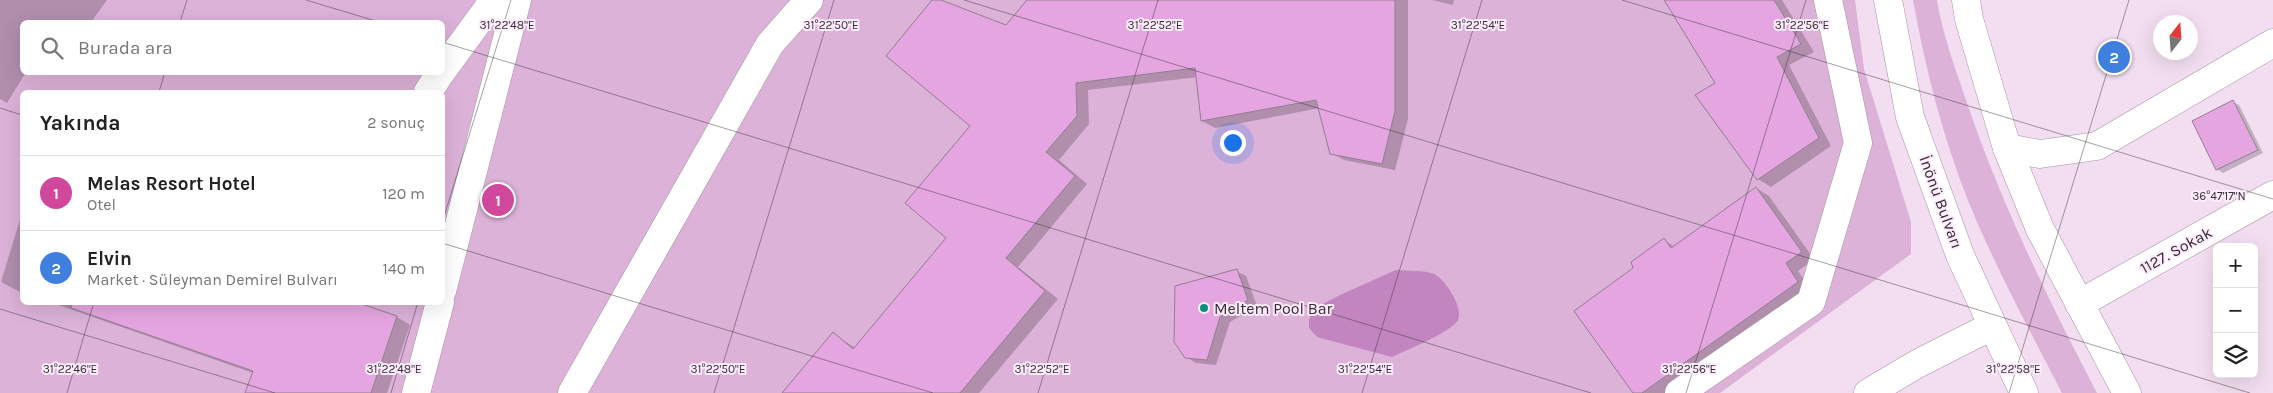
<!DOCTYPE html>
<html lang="tr">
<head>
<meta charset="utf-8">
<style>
  :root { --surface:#fff; --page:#f6f6f6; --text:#222; --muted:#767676; --line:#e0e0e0; --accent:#00927e }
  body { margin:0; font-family:Karla,sans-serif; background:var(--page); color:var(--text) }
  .controls { position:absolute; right:15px; bottom:15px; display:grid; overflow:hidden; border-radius:8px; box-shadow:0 5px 20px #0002 }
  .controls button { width:45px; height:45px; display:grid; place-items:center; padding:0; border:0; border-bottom:1px solid var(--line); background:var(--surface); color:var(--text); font:25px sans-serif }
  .compass { position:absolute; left:2153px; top:15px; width:45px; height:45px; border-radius:50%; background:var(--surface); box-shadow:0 5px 20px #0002; rotate:17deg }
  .you { position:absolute; left:1232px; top:142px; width:18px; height:18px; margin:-12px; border:4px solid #fff; border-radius:50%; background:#1a73e8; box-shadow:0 0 0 8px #1a73e833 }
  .badge { display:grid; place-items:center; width:32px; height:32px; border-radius:50%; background:var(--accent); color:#fff; font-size:16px; font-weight:700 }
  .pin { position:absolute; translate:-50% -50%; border:2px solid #fff; box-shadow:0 1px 5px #0006 }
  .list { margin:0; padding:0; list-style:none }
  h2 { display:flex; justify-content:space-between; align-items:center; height:65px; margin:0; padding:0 20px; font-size:21px }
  h2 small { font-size:16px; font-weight:400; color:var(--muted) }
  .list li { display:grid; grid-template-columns:32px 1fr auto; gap:15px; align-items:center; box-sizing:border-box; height:75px; padding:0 20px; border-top:1px solid var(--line) }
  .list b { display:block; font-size:19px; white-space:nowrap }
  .list p { margin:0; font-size:16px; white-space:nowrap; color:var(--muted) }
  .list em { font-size:16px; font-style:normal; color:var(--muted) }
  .icon { flex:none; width:28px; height:28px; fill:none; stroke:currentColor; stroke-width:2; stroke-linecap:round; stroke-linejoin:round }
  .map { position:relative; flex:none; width:2273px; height:393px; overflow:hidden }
  .search { position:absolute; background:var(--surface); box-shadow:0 5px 20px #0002; left:20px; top:20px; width:425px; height:55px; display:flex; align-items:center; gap:12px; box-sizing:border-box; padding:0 18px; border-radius:8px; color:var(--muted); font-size:19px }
  .panel { position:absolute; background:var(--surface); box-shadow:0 5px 20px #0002; left:20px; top:90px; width:425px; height:215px; border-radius:8px }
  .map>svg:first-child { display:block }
  .green { fill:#dcb2d8; fill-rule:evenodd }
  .water { fill:#c385bf }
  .shadow { fill:#0003 }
  .building { fill:#e5a5e1; stroke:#927f90 }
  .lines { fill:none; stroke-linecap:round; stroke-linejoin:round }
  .minor-casing { stroke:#a693a4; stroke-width:29 }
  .major-casing { stroke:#a693a4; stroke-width:29 }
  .minor { stroke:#fff; stroke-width:28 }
  .major { stroke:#fff; stroke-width:28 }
  .ticks { fill:none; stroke:#362e35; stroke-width:1; stroke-opacity:0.45 }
  .poi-dot { fill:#00927e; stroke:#fdecfb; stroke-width:2 }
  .labels { text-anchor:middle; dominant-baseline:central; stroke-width:4; stroke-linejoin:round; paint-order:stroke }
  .street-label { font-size:16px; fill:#362e35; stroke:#fdecfb }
  .poi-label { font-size:16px; fill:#362e35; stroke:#fdecfb; text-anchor:start }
  .ticks-label { font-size:12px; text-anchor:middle; fill:#362e35; stroke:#fdecfb; stroke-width:4; stroke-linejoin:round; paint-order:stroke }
</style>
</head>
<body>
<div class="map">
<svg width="2273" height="393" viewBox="0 0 2273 393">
  <rect width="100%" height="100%" fill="#f2def0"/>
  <g class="green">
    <path d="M0,0H1855L1864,69L1911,222V254L1720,393H0ZM22,22H442V72H22ZM22,92H442V302H22Z"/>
    <path d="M1913,0H1937C1943,37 1956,70 1968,106C2002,205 2048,299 2097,393H2062C2029,329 1994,265 1967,198C1942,134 1925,67 1913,0Z"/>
  </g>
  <path class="water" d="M1396,270C1408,271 1424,270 1434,274C1445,279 1464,308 1458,320C1452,332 1406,350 1392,357L1317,337L1309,328V320L1313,309L1342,294Z"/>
  <g class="shadow">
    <polygon points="0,0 107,0 91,22 22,22 22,72 26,72 7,103 0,99"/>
    <polygon points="934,0 1006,26 1029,0 1408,0 1408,119 1395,170 1344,160 1331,153 1320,108 1215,128 1202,121 1198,77 1088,90 1089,124 1059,160 1087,184 1018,267 1058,299 979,393 784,393 834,334 855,348 948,238 972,126"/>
    <polygon points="1432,0 1454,0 1453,5"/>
    <polygon points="1677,0 1782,0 1814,52 1789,65 1831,146 1771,187 1758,179 1717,83"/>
    <polygon points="2233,102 2239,105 2263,153 2223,173 2217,169 2193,121"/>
    <polygon points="1756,188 1769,196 1814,259 1798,271 1810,289 1665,393 1634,393 1635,269 1664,240 1675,247"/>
    <polygon points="22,213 22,293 1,282"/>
    <polygon points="1236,271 1246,276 1257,306 1230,322 1216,365 1196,363 1186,357"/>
    <polygon points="50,302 352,302 397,317 410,325 387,393 247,393 253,373"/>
  </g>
  <g class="building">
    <polygon points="932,0 941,0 1006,25 1027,0 1395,0 1395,111 1382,164 1330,154 1316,100 1201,121 1195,68 1076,83 1077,116 1046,152 1075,176 1006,258 1045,291 960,393 782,393 833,332 853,349 946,238 905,203 970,126 886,56"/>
    <polygon points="1664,0 1774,0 1801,44 1777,57 1819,138 1757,180 1695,95 1715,83"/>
    <polygon points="2233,100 2258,150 2216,170 2192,121"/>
    <polygon points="1756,187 1802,252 1786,263 1798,282 1642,393 1633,393 1574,311 1633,268 1631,262 1664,238 1671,248"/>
    <polygon points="1237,269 1248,300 1220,317 1207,360 1185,358 1174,342 1175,286"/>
    <polygon points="72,302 356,302 397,316 371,393 245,393 253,371 71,308"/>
  </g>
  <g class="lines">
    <g class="minor-casing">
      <g id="minor">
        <polyline points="442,71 494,0"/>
        <polyline points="428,92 441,72"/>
        <polyline points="2007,148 2040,154 2097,146 2273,43"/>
        <polyline points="442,291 517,0"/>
        <polyline points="2079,304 2273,195"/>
        <polyline points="416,393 440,302"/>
        <polyline points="572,393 770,44 809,0"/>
        <polyline points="1679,393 1811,302 1858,143 1828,0"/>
        <polyline points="1868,393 1917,364 1992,326"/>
      </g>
    </g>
    <g class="major-casing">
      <g id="major">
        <polyline points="1888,0 1910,117 1960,255 2024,393"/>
        <polyline points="1966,0 1969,19 2007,148 2040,229 2127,393"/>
      </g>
    </g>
    <use href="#minor" class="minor"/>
    <use href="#major" class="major"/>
  </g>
  <path class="ticks" d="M306,0L379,22M964,0L2250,393M1622,0L2273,199M180,22L187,0M442,42L1591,393M159,92L165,72M0,108L22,115M442,223L511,0M442,243L933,393M0,309L275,393M67,393L94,302M391,393L418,302M714,393L834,0M1038,393L1158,0M1362,393L1482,0M1686,393L1806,0M2009,393L2129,0"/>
  <circle class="poi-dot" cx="1204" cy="308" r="5"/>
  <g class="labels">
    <g class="street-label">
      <text transform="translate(1941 202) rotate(70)">İnönü Bulvarı</text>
      <text transform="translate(2176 250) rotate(-29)">1127. Sokak</text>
    </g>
    <g class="poi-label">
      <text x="1214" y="308">Meltem Pool Bar</text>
    </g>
  </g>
  <g class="ticks-label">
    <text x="507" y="29">31°22'48"E</text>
    <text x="831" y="29">31°22'50"E</text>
    <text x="1155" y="29">31°22'52"E</text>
    <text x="1478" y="29">31°22'54"E</text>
    <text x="1802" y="29">31°22'56"E</text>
    <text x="2219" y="200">36°47'17"N</text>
    <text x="70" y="373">31°22'46"E</text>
    <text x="394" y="373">31°22'48"E</text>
    <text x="718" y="373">31°22'50"E</text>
    <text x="1042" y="373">31°22'52"E</text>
    <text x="1365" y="373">31°22'54"E</text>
    <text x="1689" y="373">31°22'56"E</text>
    <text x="2013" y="373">31°22'58"E</text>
  </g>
</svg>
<div class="controls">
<button>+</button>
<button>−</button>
<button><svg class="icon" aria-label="layers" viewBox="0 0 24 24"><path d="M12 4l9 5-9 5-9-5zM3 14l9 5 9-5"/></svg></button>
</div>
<svg class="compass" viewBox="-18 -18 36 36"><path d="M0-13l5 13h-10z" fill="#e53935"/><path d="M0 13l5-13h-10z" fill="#767676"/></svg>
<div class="you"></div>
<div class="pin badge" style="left:498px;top:200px;background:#d1479c">1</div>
<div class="pin badge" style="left:2114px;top:57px;background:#3f7fe0">2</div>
<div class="search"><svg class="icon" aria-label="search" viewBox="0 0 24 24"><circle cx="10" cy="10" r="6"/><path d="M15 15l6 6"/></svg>Burada ara</div>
<section class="panel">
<h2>Yakında<small>2 sonuç</small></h2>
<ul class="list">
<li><span class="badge" style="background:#d1479c">1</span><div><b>Melas Resort Hotel</b><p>Otel</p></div><em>120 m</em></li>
<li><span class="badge" style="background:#3f7fe0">2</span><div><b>Elvin</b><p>Market · Süleyman Demirel Bulvarı</p></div><em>140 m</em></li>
</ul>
</section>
</div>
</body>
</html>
